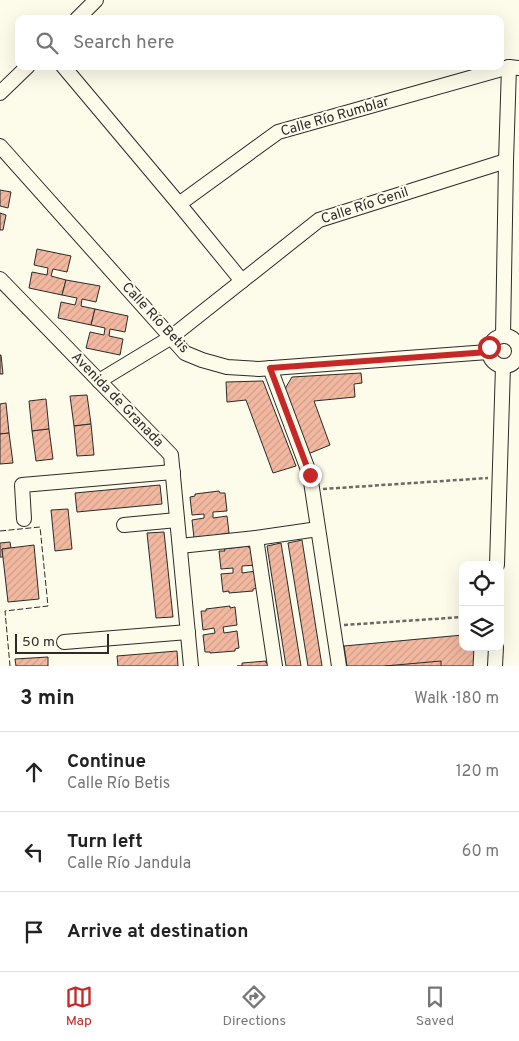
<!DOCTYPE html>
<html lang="en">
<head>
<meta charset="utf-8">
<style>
  :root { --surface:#fff; --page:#f6f6f6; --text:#222; --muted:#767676; --line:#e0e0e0; --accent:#c62828 }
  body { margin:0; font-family:Overpass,sans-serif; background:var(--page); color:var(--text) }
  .controls { position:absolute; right:15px; bottom:15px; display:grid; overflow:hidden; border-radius:10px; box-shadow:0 5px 20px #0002 }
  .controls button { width:45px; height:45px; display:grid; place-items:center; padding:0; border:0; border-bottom:1px solid var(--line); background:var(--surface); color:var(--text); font:25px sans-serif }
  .scale { position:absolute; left:15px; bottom:12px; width:94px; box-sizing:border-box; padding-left:5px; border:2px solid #2b2b2b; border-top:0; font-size:14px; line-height:18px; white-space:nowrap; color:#2b2b2b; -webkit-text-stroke:4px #fdfbea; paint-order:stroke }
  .stop { position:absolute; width:15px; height:15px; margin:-11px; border:4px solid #c62828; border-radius:50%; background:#fff }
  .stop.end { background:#c62828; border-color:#fff; box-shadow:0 1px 5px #0008 }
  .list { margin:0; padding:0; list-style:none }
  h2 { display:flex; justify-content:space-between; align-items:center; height:65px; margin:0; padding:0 20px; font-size:21px }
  h2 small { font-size:16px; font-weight:400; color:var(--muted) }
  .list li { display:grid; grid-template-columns:32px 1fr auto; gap:15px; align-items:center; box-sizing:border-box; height:80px; padding:0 20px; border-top:1px solid var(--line) }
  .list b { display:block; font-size:19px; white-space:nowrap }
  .list p { margin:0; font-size:16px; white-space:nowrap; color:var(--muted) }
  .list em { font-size:16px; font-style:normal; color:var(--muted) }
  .icon { flex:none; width:28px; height:28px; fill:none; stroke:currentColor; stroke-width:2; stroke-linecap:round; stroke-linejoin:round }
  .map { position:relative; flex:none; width:519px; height:666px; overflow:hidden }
  .search { position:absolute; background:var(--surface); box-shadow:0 5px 20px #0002; left:15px; right:15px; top:15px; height:55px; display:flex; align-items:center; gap:12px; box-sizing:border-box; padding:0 18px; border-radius:10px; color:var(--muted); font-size:19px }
  .sheet { height:305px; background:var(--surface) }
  nav { display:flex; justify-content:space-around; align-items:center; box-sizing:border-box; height:70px; border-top:1px solid var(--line); background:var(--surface); font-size:14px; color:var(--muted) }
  nav a { display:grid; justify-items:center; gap:2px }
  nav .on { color:var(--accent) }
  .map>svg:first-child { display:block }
  .building { fill:url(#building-hatch); stroke:#2b2b2b }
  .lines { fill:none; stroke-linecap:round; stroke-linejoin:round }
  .minor-casing { stroke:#2b2b2b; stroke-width:16 }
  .path { stroke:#6a6964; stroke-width:2.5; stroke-dasharray:4 2.5; stroke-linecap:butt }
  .minor { stroke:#fdfbea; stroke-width:14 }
  .fence { stroke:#2b2b2b; stroke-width:1; stroke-dasharray:6 2.5; stroke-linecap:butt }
  .route { stroke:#c62828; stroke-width:6 }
  .labels { text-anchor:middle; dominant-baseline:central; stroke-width:4; stroke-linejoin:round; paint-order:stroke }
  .street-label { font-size:14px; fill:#2b2b2b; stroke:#fdfbea }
</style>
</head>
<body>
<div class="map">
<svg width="519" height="666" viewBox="0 0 519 666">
  <defs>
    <pattern id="building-hatch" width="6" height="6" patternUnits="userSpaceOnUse" patternTransform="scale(1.25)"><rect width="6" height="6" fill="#f2b8a0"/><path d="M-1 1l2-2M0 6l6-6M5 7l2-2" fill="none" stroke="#d09e8a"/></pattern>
  </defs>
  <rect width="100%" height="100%" fill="#fdfbea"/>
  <g class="building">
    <polygon points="0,190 11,192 8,208 0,206"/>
    <polygon points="0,213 6,215 3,230 0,230"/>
    <polygon points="37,249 71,256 67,272 53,269 51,276 66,280 62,295 29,288 32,272 47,275 48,268 34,265"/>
    <polygon points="66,280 100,286 96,302 82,299 81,306 95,309 91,325 58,318 61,302 75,305 77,298 62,295"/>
    <polygon points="95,309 128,316 125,332 110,329 109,336 123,339 120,355 86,348 90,332 104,335 105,328 91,325"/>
    <polygon points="0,355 1,355 3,374 0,374"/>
    <polygon points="361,373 362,383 354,384 355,397 314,401 330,445 308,454 283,392 292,377"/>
    <polygon points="263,381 296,466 273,473 246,400 227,402 226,382"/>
    <polygon points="87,395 91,424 74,426 70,396"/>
    <polygon points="46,399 49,429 32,431 29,401"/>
    <polygon points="6,403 9,433 0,434 0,404"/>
    <polygon points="91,424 94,455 77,456 74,426"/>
    <polygon points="49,429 53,459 36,461 32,431"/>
    <polygon points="9,433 13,463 0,464 0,434"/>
    <polygon points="160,485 162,504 77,512 75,493"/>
    <polygon points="219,491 220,493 225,493 227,511 213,512 213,518 227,516 229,533 200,538 200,537 194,538 192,520 204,518 204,514 192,515 190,497 195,496 195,494"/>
    <polygon points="68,509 72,549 55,551 51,510"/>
    <polygon points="164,532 173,617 156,618 147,533"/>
    <polygon points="302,540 322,666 308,666 288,543"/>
    <polygon points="10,542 11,548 2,549 3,557 0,557 0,543"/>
    <polygon points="281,543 301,666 286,666 267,546"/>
    <polygon points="34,545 39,599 8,602 2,549"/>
    <polygon points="248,546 249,548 254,547 256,565 242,566 242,573 256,571 258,588 253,589 253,591 229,593 229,591 223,592 221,574 233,573 233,568 221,569 219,551 225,551 224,549"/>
    <polygon points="230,606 230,608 235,607 237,625 223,627 224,633 237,631 239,648 235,649 235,651 210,653 210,652 205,652 203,635 215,633 214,628 203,630 201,611 206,611 206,609"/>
    <polygon points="463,635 463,647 474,647 473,666 347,666 344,646"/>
    <polygon points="177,651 178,666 118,666 117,656"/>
    <polygon points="48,657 48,666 16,666 15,659"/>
    <polygon points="266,661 266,663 271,662 272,666 237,666 242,666 242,663"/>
    <polygon points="441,661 441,666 385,666"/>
  </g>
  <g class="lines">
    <g class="minor-casing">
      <g id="minor">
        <polyline points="77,19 96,0"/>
        <polyline points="63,66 179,204 242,281"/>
        <polyline points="0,93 28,66"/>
        <polyline points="0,146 185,353 202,360 227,367 259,369 488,352"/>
        <polyline points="179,204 278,132 509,67 519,68"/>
        <polyline points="0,279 171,455 191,666"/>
        <circle cx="504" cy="351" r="15"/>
        <polyline points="503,336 506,161 509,67"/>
        <polyline points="270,368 310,475 339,666"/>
        <polyline points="99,381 170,338 319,220 506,161"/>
        <polyline points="24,519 22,485 173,472"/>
        <polyline points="124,525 177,520"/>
        <polyline points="256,538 275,666"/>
        <polyline points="180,546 256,538 318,529"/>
        <polyline points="497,565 503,366"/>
        <polyline points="64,642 188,632"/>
        <polyline points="495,666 496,647"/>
      </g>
    </g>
    <g class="path">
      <polyline points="323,489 488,478"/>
      <polyline points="344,625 463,617"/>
    </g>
    <use href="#minor" class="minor"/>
    <polyline class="fence" points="0,531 40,527 48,606 5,611 10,666"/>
  </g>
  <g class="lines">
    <polyline class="route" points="310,475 270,368 488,352 489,347"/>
  </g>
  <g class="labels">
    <g class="street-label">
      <text transform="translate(335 117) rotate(-16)">Calle Río Rumblar</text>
      <text transform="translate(365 206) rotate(-18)">Calle Río Genil</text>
      <text transform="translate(155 318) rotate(47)">Calle Río Betis</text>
      <text transform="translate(117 400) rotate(46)">Avenida de Granada</text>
    </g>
  </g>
</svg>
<div class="controls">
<button><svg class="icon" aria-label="locate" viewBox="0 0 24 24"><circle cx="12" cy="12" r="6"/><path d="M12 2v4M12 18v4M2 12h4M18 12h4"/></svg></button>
<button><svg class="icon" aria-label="layers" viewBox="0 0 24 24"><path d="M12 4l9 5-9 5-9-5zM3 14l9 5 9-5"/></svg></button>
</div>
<div class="scale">50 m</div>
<div class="stop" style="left:489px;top:347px"></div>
<div class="stop end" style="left:310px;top:475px"></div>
<div class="search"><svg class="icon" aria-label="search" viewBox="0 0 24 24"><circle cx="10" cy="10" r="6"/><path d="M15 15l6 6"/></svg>Search here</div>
</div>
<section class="sheet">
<h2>3 min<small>Walk · 180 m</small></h2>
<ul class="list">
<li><svg class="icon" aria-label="ahead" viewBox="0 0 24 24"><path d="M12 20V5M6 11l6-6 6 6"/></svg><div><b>Continue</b><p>Calle Río Betis</p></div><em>120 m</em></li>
<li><svg class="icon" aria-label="left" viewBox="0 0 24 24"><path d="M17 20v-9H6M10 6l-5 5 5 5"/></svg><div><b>Turn left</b><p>Calle Río Jandula</p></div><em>60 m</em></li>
<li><svg class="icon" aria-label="arrive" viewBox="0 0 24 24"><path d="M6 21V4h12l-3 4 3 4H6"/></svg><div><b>Arrive at destination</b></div></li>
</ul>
</section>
<nav>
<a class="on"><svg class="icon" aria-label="map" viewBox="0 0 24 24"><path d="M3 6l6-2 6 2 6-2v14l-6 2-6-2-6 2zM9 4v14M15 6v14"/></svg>Map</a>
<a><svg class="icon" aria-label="directions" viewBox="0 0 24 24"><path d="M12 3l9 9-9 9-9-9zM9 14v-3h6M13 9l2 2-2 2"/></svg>Directions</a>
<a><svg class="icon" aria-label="saved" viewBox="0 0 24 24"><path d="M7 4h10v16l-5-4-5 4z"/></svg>Saved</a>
</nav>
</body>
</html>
